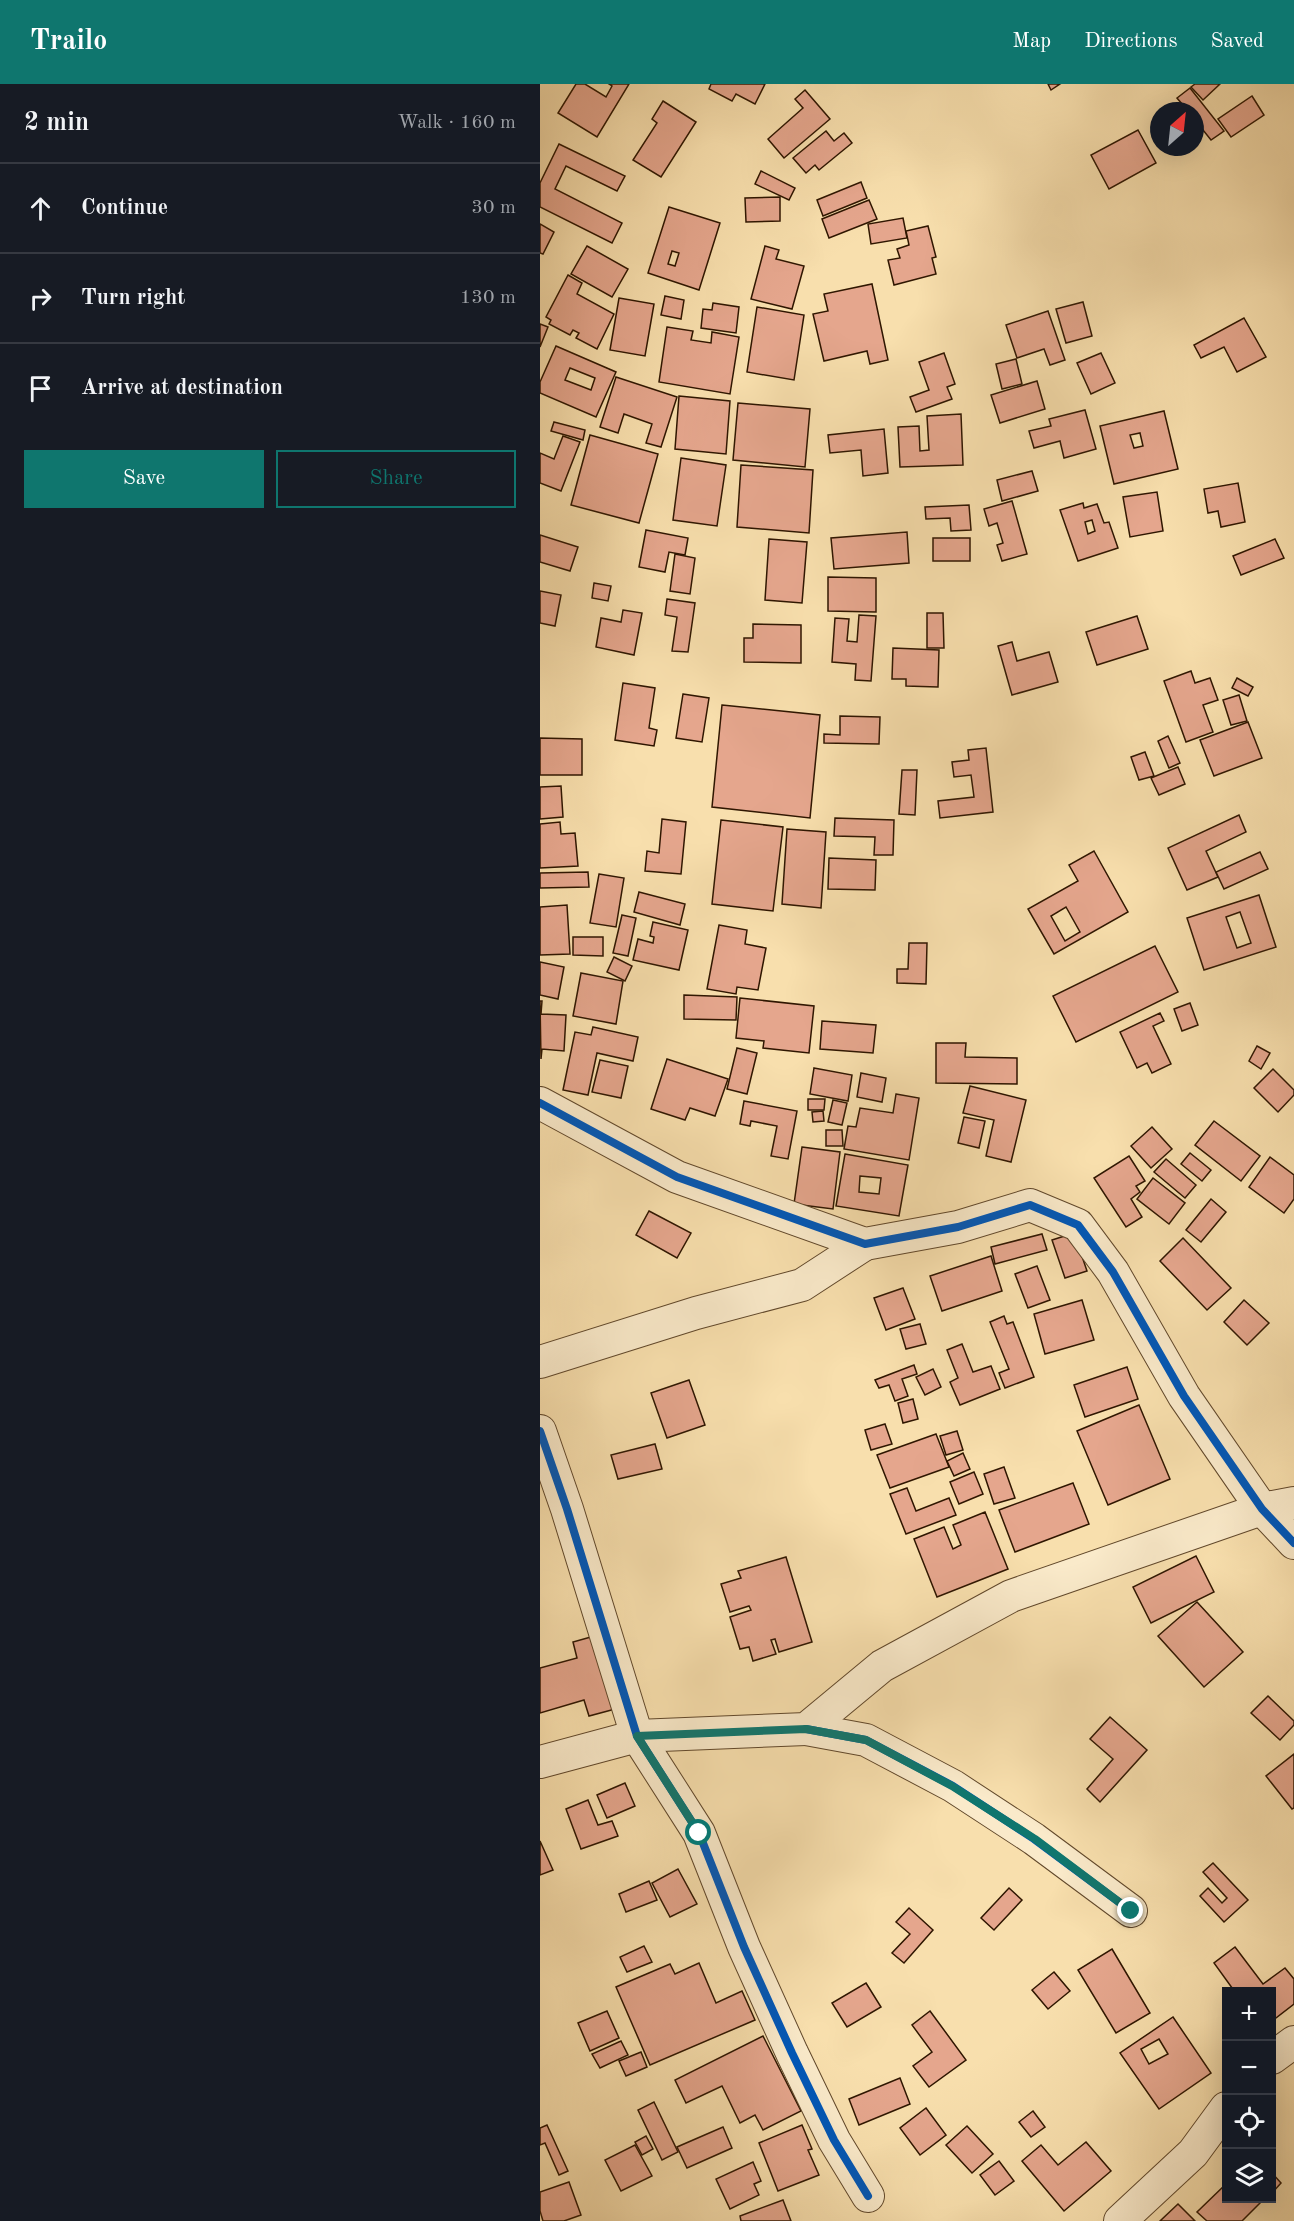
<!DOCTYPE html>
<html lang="en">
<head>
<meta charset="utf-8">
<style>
  :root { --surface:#171b24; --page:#20242c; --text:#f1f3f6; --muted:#9ea1a6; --line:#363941; --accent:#0f766e }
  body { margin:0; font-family:"Old Standard TT",serif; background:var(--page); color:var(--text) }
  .controls { position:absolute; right:18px; bottom:18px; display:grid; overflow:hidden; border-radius:0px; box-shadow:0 6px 24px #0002 }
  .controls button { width:54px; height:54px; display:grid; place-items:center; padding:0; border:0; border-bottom:2px solid var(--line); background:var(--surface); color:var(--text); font:30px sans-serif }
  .compass { position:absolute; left:610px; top:18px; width:54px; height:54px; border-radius:50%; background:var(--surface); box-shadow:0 6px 24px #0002; rotate:27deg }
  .stop { position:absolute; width:18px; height:18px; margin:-14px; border:4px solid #0f766e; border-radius:50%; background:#fff }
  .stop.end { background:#0f766e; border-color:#fff; box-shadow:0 2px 6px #0008 }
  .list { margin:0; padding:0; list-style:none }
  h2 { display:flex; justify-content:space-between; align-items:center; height:78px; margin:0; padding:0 24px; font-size:26px }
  h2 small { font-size:20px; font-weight:400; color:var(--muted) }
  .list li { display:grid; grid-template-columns:39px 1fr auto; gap:18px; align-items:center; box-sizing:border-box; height:90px; padding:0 24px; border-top:2px solid var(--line) }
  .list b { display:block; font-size:22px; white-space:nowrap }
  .list em { font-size:20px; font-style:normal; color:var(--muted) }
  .actions { display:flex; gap:12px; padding:18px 24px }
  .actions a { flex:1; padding:14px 0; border:2px solid var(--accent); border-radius:0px; text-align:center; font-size:21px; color:var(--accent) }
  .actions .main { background:var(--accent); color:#fff }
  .icon { flex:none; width:33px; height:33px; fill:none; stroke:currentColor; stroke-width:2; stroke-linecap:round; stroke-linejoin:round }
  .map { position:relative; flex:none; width:754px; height:2137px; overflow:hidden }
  header { display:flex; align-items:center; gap:36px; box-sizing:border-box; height:84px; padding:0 30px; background:var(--accent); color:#fff }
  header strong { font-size:28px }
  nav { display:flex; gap:33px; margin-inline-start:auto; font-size:21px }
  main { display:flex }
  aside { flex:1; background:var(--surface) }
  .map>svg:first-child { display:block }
  .building { fill:#e5a68d; stroke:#2f1600; stroke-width:1.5; fill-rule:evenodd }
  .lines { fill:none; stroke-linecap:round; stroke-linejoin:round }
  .minor-casing { stroke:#61482b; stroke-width:34 }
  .minor { stroke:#faeaca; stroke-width:32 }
  .cycleway-casing { stroke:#faeaca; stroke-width:11 }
  .cycleway { stroke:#0057b8; stroke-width:8 }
  .route { stroke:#0f766e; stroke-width:8 }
</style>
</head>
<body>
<header>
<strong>Trailo</strong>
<nav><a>Map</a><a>Directions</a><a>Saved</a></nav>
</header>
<main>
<aside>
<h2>2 min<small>Walk · 160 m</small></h2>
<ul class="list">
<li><svg class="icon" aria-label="ahead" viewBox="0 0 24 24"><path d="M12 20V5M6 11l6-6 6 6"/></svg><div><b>Continue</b></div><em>30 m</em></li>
<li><svg class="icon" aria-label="right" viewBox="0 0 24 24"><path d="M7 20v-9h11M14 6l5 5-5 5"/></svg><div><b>Turn right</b></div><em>130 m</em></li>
<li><svg class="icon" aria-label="arrive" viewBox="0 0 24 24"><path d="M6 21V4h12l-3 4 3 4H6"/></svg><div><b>Arrive at destination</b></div></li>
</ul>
<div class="actions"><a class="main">Save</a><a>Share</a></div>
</aside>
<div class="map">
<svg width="754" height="2137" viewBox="0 0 754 2137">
  <rect width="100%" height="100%" fill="#f8dfad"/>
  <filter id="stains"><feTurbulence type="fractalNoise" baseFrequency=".00333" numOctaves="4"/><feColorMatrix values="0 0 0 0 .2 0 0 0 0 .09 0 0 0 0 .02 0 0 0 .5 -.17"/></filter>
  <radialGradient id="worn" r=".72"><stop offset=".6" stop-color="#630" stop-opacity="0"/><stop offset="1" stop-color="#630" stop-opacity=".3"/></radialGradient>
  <g class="building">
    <polygon points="36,0 45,0 66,13 72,2 69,0 89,0 57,53 18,29"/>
    <polygon points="171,0 225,0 215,20 196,10 192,17 169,5"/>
    <polygon points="508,0 520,0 511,6"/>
    <polygon points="655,0 680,0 663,16 651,3"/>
    <polygon points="650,4 684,47 671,56 655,36 655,27 648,27 637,14"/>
    <polygon points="265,6 290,35 244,74 228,55 263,24 255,15"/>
    <polygon points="712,12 724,31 691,53 678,35"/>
    <polygon points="123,17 156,38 121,93 93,76 117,39 112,35"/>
    <polygon points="598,46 616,79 569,105 551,71"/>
    <polygon points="286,47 294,57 304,49 312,59 279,86 275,81 266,89 253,74"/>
    <polygon points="19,60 85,92 77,107 26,82 15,105 82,139 72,159 0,123 0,99"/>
    <polygon points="221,87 255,104 249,116 215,100"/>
    <polygon points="321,98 327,114 283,132 277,116"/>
    <polygon points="240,113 240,137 206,138 205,114"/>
    <polygon points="329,116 337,135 289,154 282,135"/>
    <path d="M129,123L180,139L159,206L108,189ZM132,167L139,169L135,182L128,180Z"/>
    <polygon points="363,134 367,154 331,160 328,140"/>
    <polygon points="0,140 14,148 3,170 0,169"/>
    <polygon points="388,142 396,173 392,174 396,190 354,201 348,176 360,174 357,165 369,161 366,147"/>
    <polygon points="47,162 88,185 72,213 31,190"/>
    <polygon points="225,162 239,166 236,175 264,182 252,225 211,215"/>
    <polygon points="28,191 42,199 37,210 74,230 57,265 36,254 39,249 33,246 30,251 9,240 11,236 6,233"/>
    <polygon points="332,200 348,276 330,280 327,267 284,277 273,230 288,227 284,210"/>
    <polygon points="125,212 144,216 141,235 121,231"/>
    <polygon points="79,214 114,220 105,272 70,266"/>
    <polygon points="543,218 552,252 526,259 516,225"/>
    <polygon points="173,219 199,223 196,249 161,244 163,225 172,226"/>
    <polygon points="217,223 264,231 254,296 207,288"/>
    <polygon points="508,227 525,276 510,281 504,265 477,274 466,241"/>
    <polygon points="704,234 726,273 697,288 684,263 661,274 654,261"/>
    <polygon points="0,240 8,243 0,263"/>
    <polygon points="127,243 153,247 151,256 171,259 172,248 199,253 190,310 119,298"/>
    <path d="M16,262L76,288L56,333L0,309V298ZM30,284L55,294L51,306L25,296Z"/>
    <polygon points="404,269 415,300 407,303 412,315 376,328 370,313 389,306 379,278"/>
    <polygon points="561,269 575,299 551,310 537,279"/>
    <polygon points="476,275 482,300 462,305 456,280"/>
    <polygon points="76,293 137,313 121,363 106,359 112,340 84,330 78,349 60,343"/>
    <polygon points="497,297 505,325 460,339 451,311"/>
    <polygon points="139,312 190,317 186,370 135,365"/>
    <polygon points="198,319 270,325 265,383 193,376"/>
    <polygon points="545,326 556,365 524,374 520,357 494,364 489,347 511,342 509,335"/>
    <path d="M624,327L638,385L574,400L560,342ZM600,349L603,362L594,364L590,351Z"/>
    <polygon points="421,330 423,381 360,383 358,343 379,342 380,367 389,366 387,332"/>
    <polygon points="14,338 45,346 43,356 11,347"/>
    <polygon points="344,345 348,389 323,392 321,366 290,369 288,351"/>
    <polygon points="50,351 118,370 99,439 31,421"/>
    <polygon points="23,352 40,358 21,407 0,399 0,369 14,375"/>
    <polygon points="141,374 186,381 177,442 133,436"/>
    <polygon points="201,381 273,386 269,449 197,443"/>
    <polygon points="492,387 498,407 462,417 457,396"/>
    <polygon points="698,399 705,438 681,443 678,427 668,429 664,405"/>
    <polygon points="617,408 623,447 590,453 583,413"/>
    <polygon points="472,417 487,470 462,477 457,461 463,459 457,439 449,442 444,425"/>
    <path d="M543,419L544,424L557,420L564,439L569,438L578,464L538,477L520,426ZM552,436L555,447L548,450L545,438Z"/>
    <polygon points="429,421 431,446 411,447 410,434 386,435 385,423"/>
    <polygon points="106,446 148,454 145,471 129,468 125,488 99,483"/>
    <polygon points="367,448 369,479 294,485 291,454"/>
    <polygon points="0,451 38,463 30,487 0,478"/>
    <rect x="393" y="454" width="37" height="23"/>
    <polygon points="229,455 267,458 262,519 225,516"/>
    <polygon points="735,455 744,474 701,491 693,472"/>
    <polygon points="135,470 155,474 150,510 130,507"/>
    <polygon points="288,493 336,494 336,528 288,527"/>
    <polygon points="54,499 71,502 68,517 52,514"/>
    <polygon points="0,507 21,511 15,542 0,539"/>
    <polygon points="127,515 155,519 148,568 132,567 137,533 125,531"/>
    <polygon points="83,526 102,529 94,571 56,563 61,534 81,538"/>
    <polygon points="387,529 403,529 404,564 387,564"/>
    <polygon points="319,531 336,532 331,597 315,596 316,580 292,578 295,534 309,535 307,557 317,558"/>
    <polygon points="597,532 608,565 557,581 546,548"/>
    <polygon points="213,540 261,541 261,579 204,578 204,554 213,554"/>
    <polygon points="472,558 477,577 509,568 518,598 472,611 458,562"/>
    <polygon points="353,564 399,566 398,603 366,602 366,595 352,595"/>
    <polygon points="651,587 655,599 670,594 678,616 663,621 673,648 646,658 624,597"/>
    <polygon points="697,594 713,603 708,612 692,604"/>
    <polygon points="83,599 115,604 109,644 117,646 114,662 75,656"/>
    <polygon points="143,610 169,614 162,658 136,654"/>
    <polygon points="699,611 707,637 691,641 683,616"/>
    <polygon points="182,621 280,631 270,734 172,723"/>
    <polygon points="300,632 340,633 339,660 284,659 284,650 300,651"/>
    <polygon points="708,638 722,674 674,692 660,656"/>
    <polygon points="628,652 640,679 629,684 618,657"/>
    <polygon points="0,654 42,655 42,691 0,691"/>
    <polygon points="446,664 453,728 400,734 398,717 434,713 431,691 414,693 412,678 429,676 428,666"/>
    <polygon points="605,668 614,692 599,696 591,673"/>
    <polygon points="638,683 645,700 619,711 611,694"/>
    <polygon points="362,686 377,686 375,731 359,730"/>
    <polygon points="21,702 23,733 0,735 0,703"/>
    <polygon points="699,731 706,748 666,767 678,793 647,806 628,764"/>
    <polygon points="295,734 354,736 353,771 334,771 335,753 294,752"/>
    <polygon points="122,735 146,738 141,790 105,787 107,767 119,769"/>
    <polygon points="181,736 243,743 233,827 172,820"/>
    <polygon points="20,738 21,750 35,749 38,782 0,784 0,740"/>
    <polygon points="247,745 286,748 281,824 242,820"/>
    <path d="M554,767L588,828L514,870L488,825L538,797L529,781ZM526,823L540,848L525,857L511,832Z"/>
    <polygon points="720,768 728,785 684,805 676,788"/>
    <polygon points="289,774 336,776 335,806 288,805"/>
    <polygon points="48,788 49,803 0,804 0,789"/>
    <polygon points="59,790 84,794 76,843 50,839"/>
    <polygon points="99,808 145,820 140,841 94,828"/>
    <path d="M719,811L736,863L664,886L647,834ZM700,828L711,859L697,864L686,833Z"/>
    <polygon points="27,821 30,870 0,871 0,823"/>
    <polygon points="82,831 96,834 88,872 73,869"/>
    <polygon points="113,838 148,846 139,886 93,876 98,855 113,859 114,853 110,852"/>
    <polygon points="179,841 207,846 205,860 226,864 218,906 197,903 196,910 167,905"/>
    <polygon points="33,853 63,853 63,872 33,871"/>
    <polygon points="369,859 387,859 386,900 357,899 357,885 368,885"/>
    <polygon points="615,862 638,908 536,958 513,912"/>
    <polygon points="74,873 92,882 85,897 67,888"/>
    <polygon points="0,878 24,883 18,915 0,911"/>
    <polygon points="41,889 83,897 76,940 33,932"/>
    <polygon points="144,911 197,913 196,936 144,935"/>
    <polygon points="200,914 274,922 269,969 223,964 224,957 196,954"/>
    <polygon points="0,917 2,917 1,930 26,931 24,967 2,965 1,975"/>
    <polygon points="650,919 658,941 642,947 634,925"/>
    <polygon points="620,929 624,937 613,942 631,980 612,989 607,979 597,984 580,948"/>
    <polygon points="282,937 336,941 333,969 280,965"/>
    <polygon points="53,943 98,953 93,977 57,969 48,1011 23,1006 35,948 51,951"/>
    <polygon points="396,959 426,959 425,973 477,974 477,1000 396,999"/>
    <polygon points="717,962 730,969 721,985 709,977"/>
    <polygon points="197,964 217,969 207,1010 187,1005"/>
    <polygon points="127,975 188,995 175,1032 150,1024 145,1036 111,1025"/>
    <polygon points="60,976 88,982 81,1014 52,1008"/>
    <polygon points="274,984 312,991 308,1017 270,1010"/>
    <polygon points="733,985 754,1006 754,1011 738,1028 714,1004"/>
    <polygon points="321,989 346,994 342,1018 317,1013"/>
    <polygon points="430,1002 486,1016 471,1078 446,1072 454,1036 423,1029"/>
    <polygon points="356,1010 379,1014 369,1076 304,1065 308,1042 316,1043 320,1024 353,1029"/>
    <polygon points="268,1015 285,1015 284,1026 268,1026"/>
    <polygon points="293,1016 307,1019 302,1041 288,1038"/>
    <polygon points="204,1017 257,1027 248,1075 231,1072 237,1042 211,1037 210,1042 200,1040"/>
    <polygon points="283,1027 284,1037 273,1038 272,1028"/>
    <polygon points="424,1033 445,1037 439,1064 418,1059"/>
    <polygon points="674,1037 720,1072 701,1097 655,1061"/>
    <polygon points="612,1043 632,1065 611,1084 591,1062"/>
    <polygon points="286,1046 302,1046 303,1062 286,1062"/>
    <polygon points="262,1063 300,1068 293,1125 254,1120"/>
    <polygon points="650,1069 671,1086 662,1097 641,1080"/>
    <path d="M305,1070L368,1081L359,1132L296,1122ZM320,1092L341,1094L339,1110L319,1108Z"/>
    <polygon points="589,1072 605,1097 596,1102 600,1108 591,1115 602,1133 586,1143 554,1094"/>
    <polygon points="730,1073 754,1091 754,1115 744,1129 709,1103"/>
    <polygon points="626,1075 656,1101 645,1114 614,1088"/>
    <polygon points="613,1094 645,1119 629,1140 597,1115"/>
    <polygon points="671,1115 686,1128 661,1158 646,1146"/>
    <polygon points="109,1127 151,1149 137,1174 96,1151"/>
    <polygon points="534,1149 547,1187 525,1194 512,1156"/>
    <polygon points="502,1150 507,1166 455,1180 451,1163"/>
    <polygon points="643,1154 691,1204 667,1226 620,1177"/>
    <polygon points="451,1172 462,1207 402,1227 390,1192"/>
    <polygon points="497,1182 510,1216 488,1224 475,1190"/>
    <polygon points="363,1204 375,1235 346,1246 334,1214"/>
    <polygon points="542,1216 554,1256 505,1270 494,1230"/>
    <polygon points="704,1216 729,1239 707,1261 684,1238"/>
    <polygon points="464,1232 467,1240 473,1238 494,1293 465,1304 459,1289 469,1285 450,1238"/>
    <polygon points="380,1240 386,1260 366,1265 360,1245"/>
    <polygon points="422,1260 433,1288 451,1282 460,1305 420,1321 410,1298 418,1294 407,1266"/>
    <polygon points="374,1281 377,1290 362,1295 368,1312 355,1317 349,1301 339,1304 335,1296"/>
    <polygon points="587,1283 598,1315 545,1333 534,1301"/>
    <polygon points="393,1285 401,1303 385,1311 376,1293"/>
    <polygon points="149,1296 165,1341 127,1354 111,1309"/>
    <polygon points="373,1315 378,1335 363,1339 358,1319"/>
    <polygon points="599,1321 630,1395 568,1421 537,1347"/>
    <polygon points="345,1340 352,1360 331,1366 325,1346"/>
    <polygon points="417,1347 423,1366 406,1371 400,1352"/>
    <polygon points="396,1350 409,1383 350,1404 337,1371"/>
    <polygon points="115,1360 122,1385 78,1395 71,1371"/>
    <polygon points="423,1369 430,1385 414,1392 407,1377"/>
    <polygon points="464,1383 475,1414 454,1420 444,1390"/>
    <polygon points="434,1388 443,1410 419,1420 410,1398"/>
    <polygon points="533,1399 549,1440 475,1468 459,1426"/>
    <polygon points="367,1404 376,1427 409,1414 416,1431 366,1450 350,1410"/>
    <polygon points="445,1428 468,1485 397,1513 374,1455 404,1443 413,1465 421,1461 413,1441"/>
    <polygon points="656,1472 674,1508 611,1539 593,1503"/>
    <polygon points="246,1473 272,1558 239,1568 235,1555 231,1556 236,1570 213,1577 209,1563 200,1565 190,1533 211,1526 209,1522 190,1528 181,1500 201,1494 198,1487"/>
    <polygon points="657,1518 703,1568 664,1603 618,1552"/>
    <polygon points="58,1551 79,1624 49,1632 44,1616 0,1629 0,1584 37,1574 33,1558"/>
    <polygon points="728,1612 754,1637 754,1641 740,1656 711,1629"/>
    <polygon points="570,1633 607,1666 560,1718 547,1705 573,1675 550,1655"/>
    <polygon points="754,1670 754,1724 752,1725 726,1692"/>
    <polygon points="85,1699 95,1722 67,1734 57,1711"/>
    <polygon points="48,1716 58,1741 72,1737 78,1752 41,1765 26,1725"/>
    <polygon points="0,1757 13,1786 0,1791"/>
    <polygon points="673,1779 708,1816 684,1838 660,1812 668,1804 682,1819 687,1814 663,1788"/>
    <polygon points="138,1785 157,1820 130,1833 112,1799"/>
    <polygon points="109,1797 117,1816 86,1828 79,1810"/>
    <polygon points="469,1804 482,1816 454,1846 441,1834"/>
    <polygon points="369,1824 393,1846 364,1879 352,1869 370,1850 356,1838"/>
    <polygon points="104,1862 112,1878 87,1888 80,1873"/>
    <polygon points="695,1863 723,1900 745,1884 754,1895 754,1920 732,1937 732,1908 695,1908 674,1879"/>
    <polygon points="572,1865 610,1929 576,1949 538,1886"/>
    <polygon points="159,1879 176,1919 202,1907 215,1936 110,1981 76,1903 130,1880 135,1890"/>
    <polygon points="514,1888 530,1907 508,1925 492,1906"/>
    <polygon points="326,1899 341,1923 307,1943 292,1919"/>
    <polygon points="67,1927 79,1954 50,1967 38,1939"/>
    <polygon points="390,1927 426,1976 389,2003 373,1982 392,1968 372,1941"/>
    <path d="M633,1933L671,1989L619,2025L580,1969ZM619,1955L628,1970L609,1980L601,1965Z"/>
    <polygon points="223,1952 261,2027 223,2046 215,2031 200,2039 182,2002 146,2019 135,1996"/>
    <polygon points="81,1957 88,1971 60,1984 52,1970"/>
    <polygon points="101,1968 107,1983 86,1992 79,1977"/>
    <polygon points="360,1994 370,2020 319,2041 309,2015"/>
    <polygon points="114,2018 138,2068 122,2076 98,2026"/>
    <polygon points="386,2024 406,2051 380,2071 360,2044"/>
    <polygon points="493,2027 505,2043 491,2053 479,2038"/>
    <polygon points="7,2041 28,2087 19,2091 5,2059 0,2061 0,2044"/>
    <polygon points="262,2041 272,2065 268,2066 279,2091 238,2107 219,2059"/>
    <polygon points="427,2042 453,2070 432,2089 406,2061"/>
    <polygon points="183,2043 192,2064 147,2084 137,2063"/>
    <polygon points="106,2052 113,2065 102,2071 95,2058"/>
    <polygon points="546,2058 571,2087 524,2127 482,2077 501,2061 518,2081"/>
    <polygon points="95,2061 112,2092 81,2107 65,2076"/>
    <polygon points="459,2077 474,2097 455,2111 440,2091"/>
    <polygon points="213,2078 221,2097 214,2100 219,2111 190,2125 176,2095"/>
    <polygon points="732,2089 741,2099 732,2109"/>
    <polygon points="29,2098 41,2131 24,2137 3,2137 0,2127 0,2108"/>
    <polygon points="686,2100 686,2114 725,2114 702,2137 667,2137 657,2128"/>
    <polygon points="243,2116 251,2137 201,2137 200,2132"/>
    <polygon points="638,2120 655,2137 620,2137"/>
  </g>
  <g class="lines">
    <g class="minor-casing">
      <g id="minor">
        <polyline points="0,1019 137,1093 325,1160 418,1143 490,1121 538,1141 573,1188 644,1312 722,1425 754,1459"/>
        <polyline points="0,1278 156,1229 262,1201 325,1160"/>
        <polyline points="0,1347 27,1425 97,1652 159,1749 204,1863 252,1969 294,2056 328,2112"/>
        <polyline points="266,1645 326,1656 413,1702 494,1755 591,1827"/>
        <polyline points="0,1678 97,1652 266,1645 342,1582 471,1512 722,1425 754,1419"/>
        <polyline points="732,1974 754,1958"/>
        <polyline points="580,2137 653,2069 686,2024"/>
      </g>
    </g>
    <use href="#minor" class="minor"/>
    <g class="cycleway-casing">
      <g id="cycleway">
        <polyline points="0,1019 137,1093 325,1160 418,1143 490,1121 538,1141 573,1188 644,1312 722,1425 754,1459"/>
        <polyline points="0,1347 27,1425 97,1652 159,1749 204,1863 252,1969 294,2056 328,2112"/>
        <polyline points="266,1645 326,1656 413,1702 494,1755 591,1827"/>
      </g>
    </g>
    <use href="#cycleway" class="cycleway"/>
  </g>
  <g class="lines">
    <polyline class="route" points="159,1749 97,1652 266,1645 326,1656 412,1702 495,1755 591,1827"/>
  </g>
  <rect width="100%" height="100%" filter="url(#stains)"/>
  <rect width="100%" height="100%" fill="url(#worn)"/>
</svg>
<div class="controls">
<button>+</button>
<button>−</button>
<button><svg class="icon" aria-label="locate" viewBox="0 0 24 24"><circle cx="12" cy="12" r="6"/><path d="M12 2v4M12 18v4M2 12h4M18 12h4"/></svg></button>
<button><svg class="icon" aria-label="layers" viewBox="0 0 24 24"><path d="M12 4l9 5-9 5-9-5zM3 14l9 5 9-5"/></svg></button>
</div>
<svg class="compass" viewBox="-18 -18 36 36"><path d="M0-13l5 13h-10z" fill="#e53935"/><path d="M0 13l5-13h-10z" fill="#9ea1a6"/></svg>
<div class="stop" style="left:159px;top:1749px"></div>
<div class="stop end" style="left:591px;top:1827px"></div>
</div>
</main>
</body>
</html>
